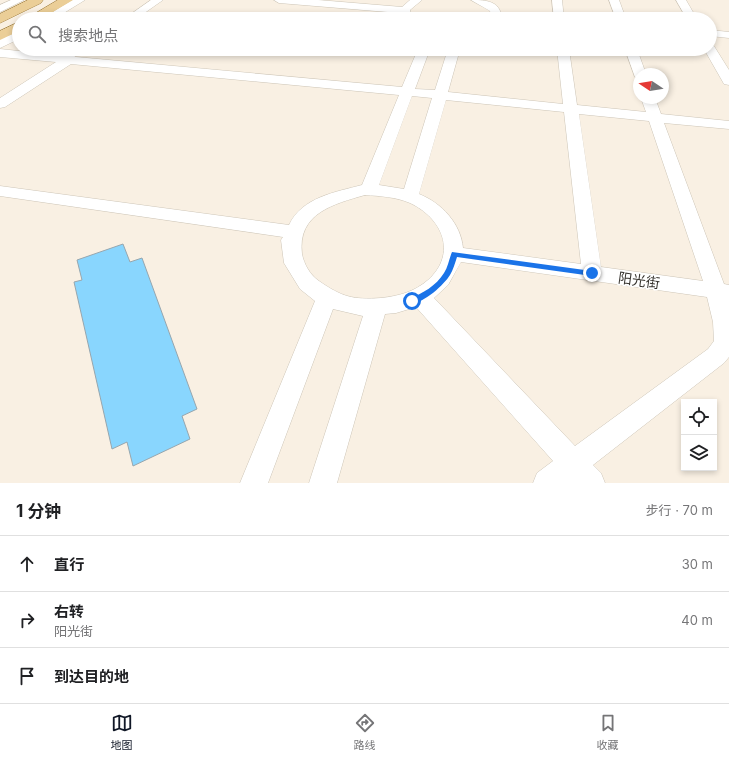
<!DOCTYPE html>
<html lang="zh">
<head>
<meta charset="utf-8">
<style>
  :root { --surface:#fff; --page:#f2f2f2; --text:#202124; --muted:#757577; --line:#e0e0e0; --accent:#111827 }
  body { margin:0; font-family:Inter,"Noto Sans SC",sans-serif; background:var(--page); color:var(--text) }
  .controls { position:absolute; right:12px; bottom:12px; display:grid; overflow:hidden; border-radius:0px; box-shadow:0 2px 6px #0003 }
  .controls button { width:36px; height:36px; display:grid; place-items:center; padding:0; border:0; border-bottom:1px solid var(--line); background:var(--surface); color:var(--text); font:20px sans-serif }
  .compass { position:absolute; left:633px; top:68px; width:36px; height:36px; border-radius:50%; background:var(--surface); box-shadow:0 2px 6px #0003; rotate:282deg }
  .stop { position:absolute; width:12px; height:12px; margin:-9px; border:3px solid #1a73e8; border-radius:50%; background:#fff }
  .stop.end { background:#1a73e8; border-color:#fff; box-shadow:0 1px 4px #0008 }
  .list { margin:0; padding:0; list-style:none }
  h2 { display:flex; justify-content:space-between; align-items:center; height:52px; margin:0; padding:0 16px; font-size:17px }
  h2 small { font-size:13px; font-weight:400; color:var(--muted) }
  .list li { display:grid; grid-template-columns:26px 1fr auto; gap:12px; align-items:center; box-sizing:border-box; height:56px; padding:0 16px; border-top:1px solid var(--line) }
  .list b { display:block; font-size:15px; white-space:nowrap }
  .list p { margin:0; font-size:13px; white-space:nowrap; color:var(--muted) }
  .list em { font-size:13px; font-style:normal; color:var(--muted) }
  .icon { flex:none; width:22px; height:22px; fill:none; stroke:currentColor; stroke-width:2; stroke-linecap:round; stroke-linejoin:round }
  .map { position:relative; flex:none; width:729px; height:483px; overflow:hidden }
  .search { position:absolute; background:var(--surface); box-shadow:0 2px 6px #0003; left:12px; right:12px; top:12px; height:44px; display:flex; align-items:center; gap:10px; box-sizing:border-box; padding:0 14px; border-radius:22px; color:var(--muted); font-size:15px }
  .sheet { height:220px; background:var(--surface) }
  nav { display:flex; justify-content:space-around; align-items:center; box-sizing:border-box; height:56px; border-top:1px solid var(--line); background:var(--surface); font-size:11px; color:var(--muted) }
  nav a { display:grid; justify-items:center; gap:2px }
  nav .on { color:var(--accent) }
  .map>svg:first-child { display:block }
  .building { fill:#89d6fe; stroke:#97a6ae }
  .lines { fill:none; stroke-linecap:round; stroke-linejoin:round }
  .minor-casing { stroke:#cdc5b7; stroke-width:1 }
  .major-casing { stroke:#a48345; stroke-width:1 }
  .minor { fill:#fff; fill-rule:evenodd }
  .major { fill:#ebce97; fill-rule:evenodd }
  .route { fill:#1a73e8 }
  .labels { text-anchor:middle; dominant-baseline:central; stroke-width:3; stroke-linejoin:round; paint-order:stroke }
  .street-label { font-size:14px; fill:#37342f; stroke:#fff }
</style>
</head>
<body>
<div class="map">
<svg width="729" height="483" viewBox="0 0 729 483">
  <rect width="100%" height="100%" fill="#f9f0e3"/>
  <polygon class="building" points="123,244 130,262 142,258 197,409 182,416 190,439 133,466 127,442 112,449 74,282 82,280 77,260"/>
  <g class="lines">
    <g class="minor-casing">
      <g id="minor">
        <polygon points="11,0 24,0 0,12 0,5"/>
        <polygon points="72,0 85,0 54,19 41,19"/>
        <polygon points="151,0 163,0 136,19 124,19"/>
        <polygon points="274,0 318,0 402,7 410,0 422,0 410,10 412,19 402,19 400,13 279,3"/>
        <path d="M471,0C483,0 498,0 501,14L525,16L530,19H492L490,11Z"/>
        <polygon points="552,0 562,0 564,19 554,19"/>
        <polygon points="609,0 619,0 626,19 616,19"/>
        <polygon points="676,0 686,0 697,19 687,19"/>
        <polygon points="710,30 729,32 729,38 710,36"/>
        <polygon points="19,31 19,39 0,48 0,39"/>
        <polygon points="710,45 714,46 729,70 729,85 724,84 704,49 710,49"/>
        <path d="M0,49L66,56L71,54L76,57L402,87L418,49H430L415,89L435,90L448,49H460L448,92L563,104L557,49H569L577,105L646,112L641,98H655L661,114L729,121V129L664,123L724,284L729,285V357L724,363L593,465L601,473L605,483H533L537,473L553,461L416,307L396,313L385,314L337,483H309L363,316L333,309L268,483H240L315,301L300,289L284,263L281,240L283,237L0,196V186L289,225C302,197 336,192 362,185L399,95L71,64L5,107L0,108V98L56,62L0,57ZM412,96L432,98L404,189L379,185ZM446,100L564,112L581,264L463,248C461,224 442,203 419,194ZM579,114L649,121L703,281L601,267ZM365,195C380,196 396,197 410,203C442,218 458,253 428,280C414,292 399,296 381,298C353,300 342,297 319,281C310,275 304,264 302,254C297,213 334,204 365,195ZM461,262L707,297L713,322L714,341L708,349L575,446L434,298L448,285Z"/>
        <polygon points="625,49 637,49 646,74 639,74 639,78 635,77"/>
      </g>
    </g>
    <g class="major-casing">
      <g id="major">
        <polygon points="28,0 43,0 41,3 0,23 0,14"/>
        <polygon points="58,0 73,0 41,19 26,19"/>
        <polygon points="19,22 19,31 0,40 0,31"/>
      </g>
    </g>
    <use href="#minor" class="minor"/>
    <use href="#major" class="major"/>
  </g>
  <path class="route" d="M452,252L592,271L596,273L592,276L457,257C455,263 453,270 450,275C444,285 421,306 409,303V299C423,293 436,286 444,273C448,267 449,259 452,252Z"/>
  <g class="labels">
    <g class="street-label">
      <text transform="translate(639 280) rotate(8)">阳光街</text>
    </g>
  </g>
</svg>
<div class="controls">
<button><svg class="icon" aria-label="locate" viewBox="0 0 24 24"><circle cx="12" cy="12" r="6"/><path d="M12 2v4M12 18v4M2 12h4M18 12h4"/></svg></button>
<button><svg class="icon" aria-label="layers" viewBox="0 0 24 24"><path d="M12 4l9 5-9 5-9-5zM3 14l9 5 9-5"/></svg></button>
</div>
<svg class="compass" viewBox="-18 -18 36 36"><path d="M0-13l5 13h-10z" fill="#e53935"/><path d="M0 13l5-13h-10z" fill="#757577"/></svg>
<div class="stop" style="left:412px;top:301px"></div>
<div class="stop end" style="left:592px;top:273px"></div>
<div class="search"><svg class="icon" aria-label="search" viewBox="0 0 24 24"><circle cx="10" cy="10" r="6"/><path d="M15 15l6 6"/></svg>搜索地点</div>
</div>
<section class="sheet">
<h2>1 分钟<small>步行 · 70 m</small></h2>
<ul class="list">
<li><svg class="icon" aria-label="ahead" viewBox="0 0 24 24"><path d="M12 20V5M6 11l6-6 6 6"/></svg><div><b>直行</b></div><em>30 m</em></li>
<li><svg class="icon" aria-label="right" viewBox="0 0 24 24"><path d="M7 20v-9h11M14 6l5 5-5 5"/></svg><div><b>右转</b><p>阳光街</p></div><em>40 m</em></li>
<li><svg class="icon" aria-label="arrive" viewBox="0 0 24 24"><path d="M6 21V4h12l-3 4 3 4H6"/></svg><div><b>到达目的地</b></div></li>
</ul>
</section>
<nav>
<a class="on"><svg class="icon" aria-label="map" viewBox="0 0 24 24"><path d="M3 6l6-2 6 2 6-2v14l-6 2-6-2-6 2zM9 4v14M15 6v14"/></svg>地图</a>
<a><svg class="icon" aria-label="directions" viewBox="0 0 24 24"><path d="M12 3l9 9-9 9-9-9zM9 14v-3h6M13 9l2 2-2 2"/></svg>路线</a>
<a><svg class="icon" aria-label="saved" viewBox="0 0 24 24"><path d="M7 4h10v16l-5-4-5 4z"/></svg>收藏</a>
</nav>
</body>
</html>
